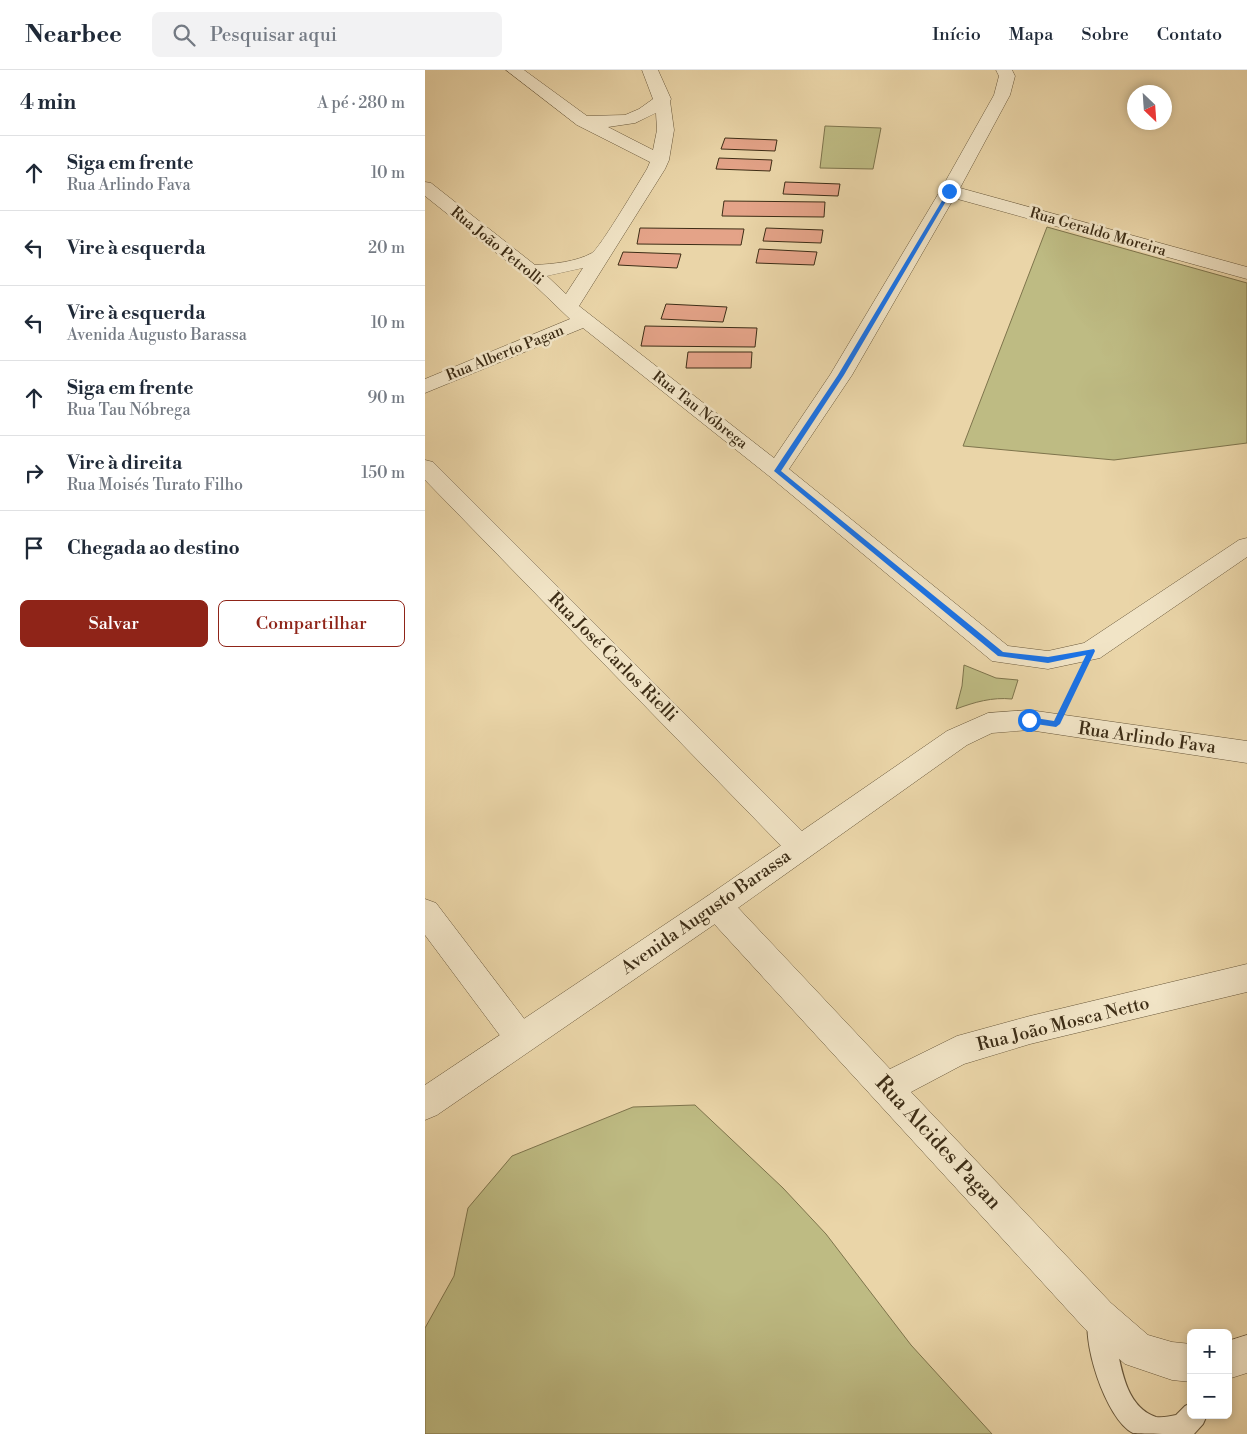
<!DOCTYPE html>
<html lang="pt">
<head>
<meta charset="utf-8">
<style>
  :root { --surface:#fff; --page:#f2f2f3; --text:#1f2937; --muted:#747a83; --line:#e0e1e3; --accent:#8f2418 }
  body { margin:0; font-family:"Libre Bodoni",serif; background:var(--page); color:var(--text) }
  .controls { position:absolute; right:15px; bottom:15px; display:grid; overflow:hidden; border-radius:8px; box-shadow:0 2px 8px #0003 }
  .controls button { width:45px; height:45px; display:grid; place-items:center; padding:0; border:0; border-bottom:1px solid var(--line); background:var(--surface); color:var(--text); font:25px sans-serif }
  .compass { position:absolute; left:702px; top:15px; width:45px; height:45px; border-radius:50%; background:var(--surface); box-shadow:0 2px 8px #0003; rotate:155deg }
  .stop { position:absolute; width:15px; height:15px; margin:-11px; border:4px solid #1a73e8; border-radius:50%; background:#fff }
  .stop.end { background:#1a73e8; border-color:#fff; box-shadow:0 1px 5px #0008 }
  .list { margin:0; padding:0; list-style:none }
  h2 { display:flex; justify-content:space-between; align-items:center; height:65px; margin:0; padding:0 20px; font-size:21px }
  h2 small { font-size:16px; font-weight:400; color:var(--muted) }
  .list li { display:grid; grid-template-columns:32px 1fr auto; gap:15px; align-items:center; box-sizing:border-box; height:75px; padding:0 20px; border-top:1px solid var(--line) }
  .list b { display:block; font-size:19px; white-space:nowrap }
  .list p { margin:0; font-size:16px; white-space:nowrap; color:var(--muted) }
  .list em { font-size:16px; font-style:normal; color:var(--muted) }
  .actions { display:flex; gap:10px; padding:15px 20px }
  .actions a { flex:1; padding:11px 0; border:1px solid var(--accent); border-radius:8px; text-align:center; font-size:18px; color:var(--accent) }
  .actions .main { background:var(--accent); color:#fff }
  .icon { flex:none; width:28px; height:28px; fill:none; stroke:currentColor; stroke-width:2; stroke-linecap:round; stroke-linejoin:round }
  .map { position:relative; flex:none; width:822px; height:1364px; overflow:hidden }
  header { display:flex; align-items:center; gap:30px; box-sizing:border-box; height:70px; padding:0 25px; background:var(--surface); border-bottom:1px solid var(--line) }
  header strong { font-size:24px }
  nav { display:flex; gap:28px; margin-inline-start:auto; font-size:18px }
  .search { width:350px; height:45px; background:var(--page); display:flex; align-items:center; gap:12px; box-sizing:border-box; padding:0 18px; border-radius:8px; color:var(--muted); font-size:19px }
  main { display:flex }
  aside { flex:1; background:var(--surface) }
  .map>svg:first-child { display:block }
  .green { fill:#bebb83; stroke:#7e744c }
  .building { fill:#e4a388; stroke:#3d2d16 }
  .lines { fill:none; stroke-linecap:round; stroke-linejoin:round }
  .service-casing { stroke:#68573a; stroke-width:2 }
  .minor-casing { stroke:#68573a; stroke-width:1 }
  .tertiary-casing { stroke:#68573a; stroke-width:1 }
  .path { stroke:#3d2d16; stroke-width:3; stroke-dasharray:1 2.5; stroke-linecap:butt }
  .service { fill:#f1e4c6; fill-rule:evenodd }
  .minor { fill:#f1e4c6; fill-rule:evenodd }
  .tertiary { fill:#f1e4c6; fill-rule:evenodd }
  .route { fill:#1a73e8 }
  .labels { text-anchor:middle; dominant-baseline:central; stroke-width:5; stroke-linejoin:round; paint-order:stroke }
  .far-street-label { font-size:15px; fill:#3d2d16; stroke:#f1e4c6 }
  .street-label { font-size:18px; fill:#3d2d16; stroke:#f1e4c6 }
  .near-street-label { font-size:21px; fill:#3d2d16; stroke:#f1e4c6 }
</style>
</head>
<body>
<header>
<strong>Nearbee</strong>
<div class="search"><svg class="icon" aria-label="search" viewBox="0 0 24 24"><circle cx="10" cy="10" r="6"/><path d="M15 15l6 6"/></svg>Pesquisar aqui</div>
<nav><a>Início</a><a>Mapa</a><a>Sobre</a><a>Contato</a></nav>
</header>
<main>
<aside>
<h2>4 min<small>A pé · 280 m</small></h2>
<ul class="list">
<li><svg class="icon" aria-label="ahead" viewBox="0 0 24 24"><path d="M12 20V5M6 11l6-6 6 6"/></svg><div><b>Siga em frente</b><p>Rua Arlindo Fava</p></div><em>10 m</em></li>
<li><svg class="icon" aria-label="left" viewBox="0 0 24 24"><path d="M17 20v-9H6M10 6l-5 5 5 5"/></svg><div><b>Vire à esquerda</b></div><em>20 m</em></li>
<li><svg class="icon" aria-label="left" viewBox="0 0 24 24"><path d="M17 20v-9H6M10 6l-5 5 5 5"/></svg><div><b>Vire à esquerda</b><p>Avenida Augusto Barassa</p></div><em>10 m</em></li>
<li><svg class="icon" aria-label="ahead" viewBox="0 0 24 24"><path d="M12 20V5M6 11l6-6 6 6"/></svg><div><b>Siga em frente</b><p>Rua Tau Nóbrega</p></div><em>90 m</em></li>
<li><svg class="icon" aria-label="right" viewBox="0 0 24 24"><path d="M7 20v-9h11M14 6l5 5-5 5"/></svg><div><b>Vire à direita</b><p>Rua Moisés Turato Filho</p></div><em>150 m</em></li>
<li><svg class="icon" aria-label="arrive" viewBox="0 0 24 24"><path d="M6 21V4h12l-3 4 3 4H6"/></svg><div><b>Chegada ao destino</b></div></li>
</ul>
<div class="actions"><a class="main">Salvar</a><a>Compartilhar</a></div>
</aside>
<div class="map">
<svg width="822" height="1364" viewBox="0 0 822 1364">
  <rect width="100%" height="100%" fill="#ead5a8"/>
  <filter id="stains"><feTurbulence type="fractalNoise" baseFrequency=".004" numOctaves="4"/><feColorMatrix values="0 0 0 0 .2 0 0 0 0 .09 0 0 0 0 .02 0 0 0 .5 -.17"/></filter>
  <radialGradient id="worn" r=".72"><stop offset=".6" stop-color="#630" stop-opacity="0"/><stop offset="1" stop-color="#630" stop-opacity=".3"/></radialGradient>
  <g class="green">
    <polygon points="400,56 456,58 448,99 395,98"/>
    <polygon points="622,157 822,213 822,373 689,390 538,376"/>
    <path d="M539,595L571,608L593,610L587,629C567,627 550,632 531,639L537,616Z"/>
    <polygon points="270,1035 358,1118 401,1164 486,1275 567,1364 0,1364 0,1258 29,1206 43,1138 87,1086 208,1037"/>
  </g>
  <g class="building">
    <polygon points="300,68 352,70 350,81 296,79"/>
    <polygon points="294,88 347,90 345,101 291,99"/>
    <polygon points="360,112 415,114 413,126 358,124"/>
    <polygon points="299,131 400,132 399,147 297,146"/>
    <polygon points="215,158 319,159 316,175 212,174"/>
    <polygon points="341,158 398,160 396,173 338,171"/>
    <polygon points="334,179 392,182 389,195 331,193"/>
    <polygon points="198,182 256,184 252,198 193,195"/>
    <polygon points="241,234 302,237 298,252 236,249"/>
    <polygon points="220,256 332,258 330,277 216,276"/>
    <polygon points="263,282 327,282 326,298 261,298"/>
  </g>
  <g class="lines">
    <g class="service-casing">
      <path id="service" d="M674,1237L683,1241C696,1272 691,1333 731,1347C737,1348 745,1346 751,1345L760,1336L766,1333V1345H782L778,1354L769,1364C757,1364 717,1364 708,1363C681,1350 654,1267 665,1241Z"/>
    </g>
    <g class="minor-casing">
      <g id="minor">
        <path d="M81,0H99L162,46L200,45L214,39L228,29L217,0H233L246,29L245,31L249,60L244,90L240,99L154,236L349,388L405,305L515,121L569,25L574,6L571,0H587L590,6L585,25L535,118L822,197V209L529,128L427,305L364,399L583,576L623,581L659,573L814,470L822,468V487L675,588L623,599L567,591L344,406L158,258L0,323V309L145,249L99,205L0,126V112L6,113L110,195C128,194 151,192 167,183C175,178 214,112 222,99L225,92L152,55ZM231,43L232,60L228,80L183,57L210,53ZM158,198L141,224L122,206Z"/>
        <polygon points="0,390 8,392 385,769 390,777 385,785 375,789 365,785 0,410"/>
        <polygon points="292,823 303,827 465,999 532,966 605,946 822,894 822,922 605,974 539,994 486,1022 686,1233 723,1265 747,1272 766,1274 766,1312 747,1310 700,1294 660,1259 281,845 277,836 281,827"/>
        <polygon points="0,829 11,833 107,959 112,969 107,979 96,984 85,979 0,865"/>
        <polygon points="822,1265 822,1303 803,1309 803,1271"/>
      </g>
    </g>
    <g class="tertiary-casing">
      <polygon id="tertiary" points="604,640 822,671 822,693 604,660 567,663 542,675 303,845 12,1045 0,1050 0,1015 281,827 522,661 563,643"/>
    </g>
    <polyline class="path" points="643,629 653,610"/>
    <use href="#service" class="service"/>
    <use href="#minor" class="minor"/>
    <use href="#tertiary" class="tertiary"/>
  </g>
  <polygon class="route" points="524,119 527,121 419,305 356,401 578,582 623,587 669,579 670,581 635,654 631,657 604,653 600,650 604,647 629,651 661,585 623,593 573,586 349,401 413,305"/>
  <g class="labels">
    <g class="far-street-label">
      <text transform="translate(673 162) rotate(16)">Rua Geraldo Moreira</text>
      <text transform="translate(72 176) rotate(39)">Rua João Petrolli</text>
      <text transform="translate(80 283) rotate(-22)">Rua Alberto Pagan</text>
      <text transform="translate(275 340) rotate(38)">Rua Tau Nóbrega</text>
    </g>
    <g class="street-label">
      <text transform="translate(188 587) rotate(45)">Rua José Carlos Rielli</text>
      <text transform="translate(722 668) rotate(8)">Rua Arlindo Fava</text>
      <text transform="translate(281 842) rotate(-35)">Avenida Augusto Barassa</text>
      <text transform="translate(638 954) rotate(-14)">Rua João Mosca Netto</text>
    </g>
    <g class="near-street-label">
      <text transform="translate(513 1073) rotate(47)">Rua Alcides Pagan</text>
    </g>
  </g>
  <rect width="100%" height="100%" filter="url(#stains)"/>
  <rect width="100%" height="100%" fill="url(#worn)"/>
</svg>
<div class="controls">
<button>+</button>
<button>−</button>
</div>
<svg class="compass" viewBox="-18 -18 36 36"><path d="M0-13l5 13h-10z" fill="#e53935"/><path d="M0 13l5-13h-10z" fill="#747a83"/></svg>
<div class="stop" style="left:604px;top:650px"></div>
<div class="stop end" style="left:524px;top:121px"></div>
</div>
</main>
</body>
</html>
